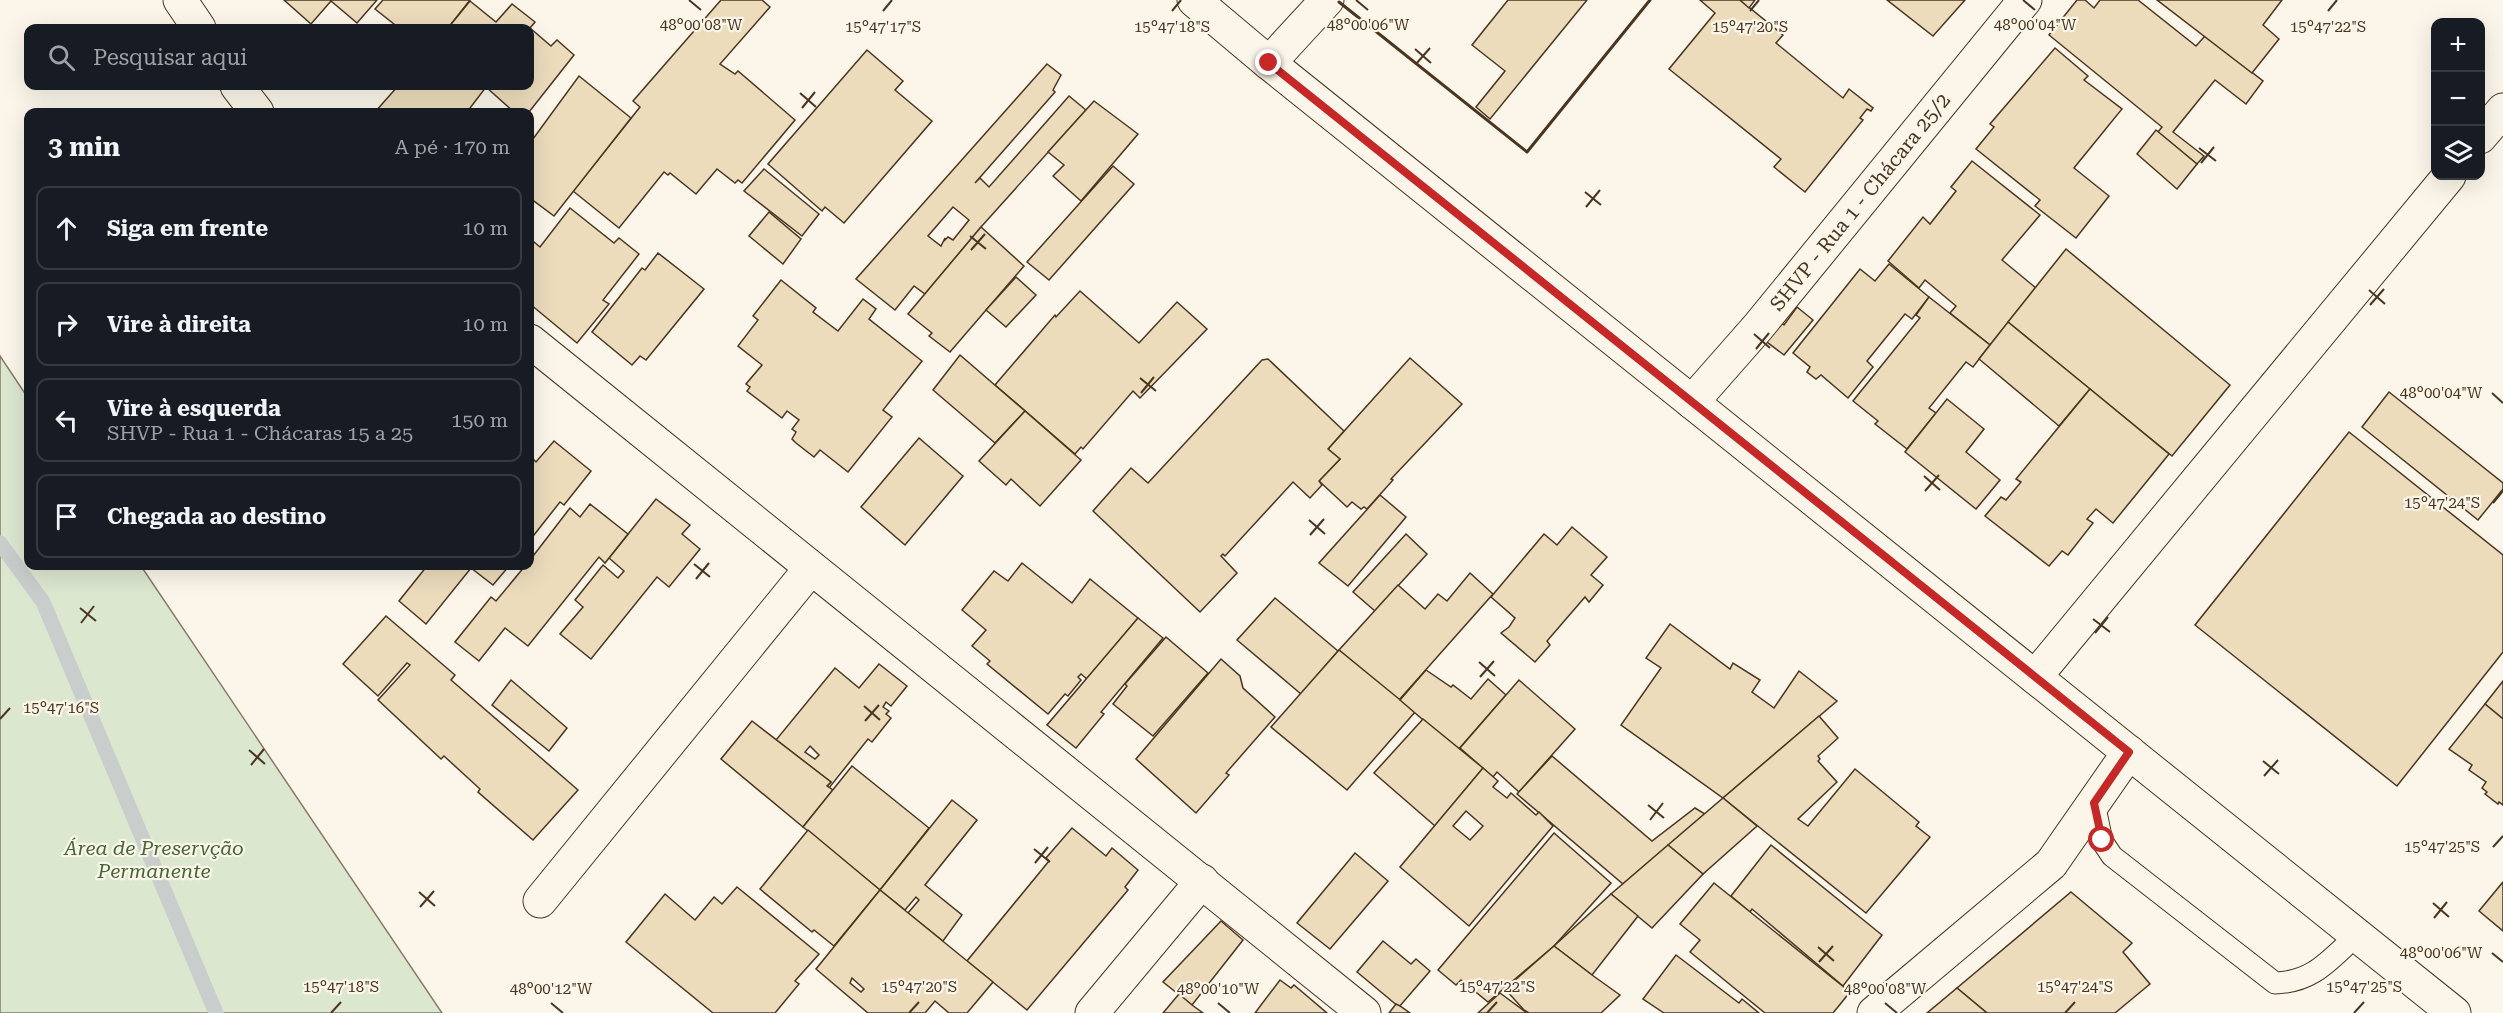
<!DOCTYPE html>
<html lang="pt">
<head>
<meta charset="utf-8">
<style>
  :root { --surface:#171b24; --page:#242831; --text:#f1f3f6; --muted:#9ea1a6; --line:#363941 }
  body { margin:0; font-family:"Roboto Serif",serif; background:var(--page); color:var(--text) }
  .controls { position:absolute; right:18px; top:18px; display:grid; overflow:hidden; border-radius:12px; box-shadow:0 6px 24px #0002 }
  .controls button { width:54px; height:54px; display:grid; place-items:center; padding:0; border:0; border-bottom:2px solid var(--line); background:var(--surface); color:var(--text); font:30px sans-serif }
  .stop { position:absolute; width:18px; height:18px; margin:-14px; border:4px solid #c62828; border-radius:50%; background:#fff }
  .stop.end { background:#c62828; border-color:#fff; box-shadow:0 2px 6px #0008 }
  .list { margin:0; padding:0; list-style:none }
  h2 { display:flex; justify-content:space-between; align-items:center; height:78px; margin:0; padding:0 24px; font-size:26px }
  h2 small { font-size:20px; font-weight:400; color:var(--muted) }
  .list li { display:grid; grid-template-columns:39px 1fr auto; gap:18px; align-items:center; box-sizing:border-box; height:84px; margin:0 12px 12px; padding:0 12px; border:2px solid var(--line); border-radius:12px }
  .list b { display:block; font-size:22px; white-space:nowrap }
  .list p { margin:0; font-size:20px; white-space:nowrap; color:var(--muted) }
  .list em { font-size:20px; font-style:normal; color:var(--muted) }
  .icon { flex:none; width:33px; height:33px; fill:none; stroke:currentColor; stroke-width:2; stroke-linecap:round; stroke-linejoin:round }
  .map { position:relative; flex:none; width:2503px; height:1013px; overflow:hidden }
  .search { position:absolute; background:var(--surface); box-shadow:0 6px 24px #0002; left:24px; top:24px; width:510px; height:66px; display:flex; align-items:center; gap:15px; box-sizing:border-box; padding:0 21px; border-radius:12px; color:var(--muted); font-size:22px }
  .panel { position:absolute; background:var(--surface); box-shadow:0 6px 24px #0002; left:24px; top:108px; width:510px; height:462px; border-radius:12px }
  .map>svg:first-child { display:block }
  .green { fill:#dce7d0; stroke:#887966; stroke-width:1.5 }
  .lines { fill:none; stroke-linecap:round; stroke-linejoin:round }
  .stream { stroke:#c9cecd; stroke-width:15 }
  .building { fill:#ecdcbc; stroke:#4a3520; stroke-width:1.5; fill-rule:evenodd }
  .lane-casing { stroke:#4a3520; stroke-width:23 }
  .street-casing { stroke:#4a3520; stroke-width:35 }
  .secondary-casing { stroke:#4a3520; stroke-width:35 }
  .lane { stroke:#fbf6e9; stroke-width:21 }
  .street { stroke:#fbf6e9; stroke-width:33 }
  .secondary { stroke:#fbf6e9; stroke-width:33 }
  .wall { stroke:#4a3520; stroke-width:3 }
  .route { stroke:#c62828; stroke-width:8 }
  .ticks { fill:none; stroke:#4a3520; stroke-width:2 }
  .labels { text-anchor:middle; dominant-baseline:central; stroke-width:4.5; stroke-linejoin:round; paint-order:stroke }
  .street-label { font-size:20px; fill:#4a3520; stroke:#fbf6e9 }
  .park-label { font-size:20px; font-style:italic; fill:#436837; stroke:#fbf6e9 }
  .ticks-label { font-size:15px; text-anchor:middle; fill:#4a3520; stroke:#fbf6e9; stroke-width:4.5; stroke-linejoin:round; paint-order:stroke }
</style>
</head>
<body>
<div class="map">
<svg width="2503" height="1013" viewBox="0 0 2503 1013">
  <rect width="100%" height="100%" fill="#fbf6e9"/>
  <polygon class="green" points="0,356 28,398 28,566 141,566 442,1013 0,1013"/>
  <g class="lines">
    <polyline class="stream" points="0,543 43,602 216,1013"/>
  </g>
  <g class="building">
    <polygon points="284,0 377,0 357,23 331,1 311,24"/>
    <polygon points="383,0 470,0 448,28 399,28 375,9"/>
    <polygon points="721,0 762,0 770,7 720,64 735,74 738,71 795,120 742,183 738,180 735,183 717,169 696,194 670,173 668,175 664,172 619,228 573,191 640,107 633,101"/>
    <polygon points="1508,0 1587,0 1490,119 1476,107 1505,71 1472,45"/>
    <polygon points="1700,0 1740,0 1783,35 1776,43 1843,98 1849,89 1873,108 1871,111 1867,109 1860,118 1863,120 1805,192 1774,167 1781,159 1669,69 1715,13"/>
    <polygon points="1740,0 1755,0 1749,8"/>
    <polygon points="1887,0 1965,0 1933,36"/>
    <polygon points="2077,0 2085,0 2094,8 2100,0 2138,0 2196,46 2205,36 2263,81 2246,104 2215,80 2173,132 2204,156 2197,164 2158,132 2162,127 2049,35"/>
    <polygon points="2157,0 2282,0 2263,25 2279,39 2252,73"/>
    <polygon points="470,1 496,22 512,4 535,22 530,28 551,46 557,40 574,55 529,112 514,112 486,87 467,112 375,112 398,86 530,86 530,28 448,28"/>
    <polygon points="2055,48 2088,76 2084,80 2122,109 2074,168 2109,196 2076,238 2035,206 2040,200 1976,149 1994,127 1990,124"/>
    <polygon points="867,50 903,81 895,90 932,121 844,223 825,207 822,211 768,164"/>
    <path d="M1047,64L1061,75L1053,90L1055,92L975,183L980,178L989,187L1069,96L1086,110L981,227L925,294L914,286L895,310L856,279ZM953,207L969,220L953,240L948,237L945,240V238L941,246L928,236Z"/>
    <polygon points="579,76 631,118 554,216 530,198 530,143"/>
    <polygon points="1094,101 1138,134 1081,201 1053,176 1064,165 1048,152"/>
    <polygon points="2156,130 2197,164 2177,189 2137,154"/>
    <polygon points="1972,161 2040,215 2002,260 2036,288 1990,345 1950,313 1956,306 1925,280 1919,288 1888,261 1923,217 1930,224 1956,191 1951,187"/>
    <polygon points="1113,166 1134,184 1049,280 1027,262"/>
    <polygon points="764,169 819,214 802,236 744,191"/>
    <polygon points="570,208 614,243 619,238 639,254 603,300 609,304 577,343 530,304 530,247 534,242 540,247"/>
    <polygon points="769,212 801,239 783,264 749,236"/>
    <polygon points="981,227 1024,266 950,352 929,336 932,333 908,314"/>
    <polygon points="2066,249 2230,385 2172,456 2008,322"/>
    <polygon points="658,253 704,289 646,360 640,356 632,365 592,332 642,268 645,270"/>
    <polygon points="1889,264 1929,297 1912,319 1905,314 1867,361 1873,367 1848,398 1821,375 1816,379 1807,372 1810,367 1793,353 1860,269 1875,281"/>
    <polygon points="1016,277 1036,295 1006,327 986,310"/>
    <polygon points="781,280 816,308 813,312 838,331 863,299 876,309 869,319 922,361 883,410 892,417 848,472 820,450 814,457 796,443 792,439 796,432 792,429 799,420 787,411 782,418 747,391 750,387 746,384 762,365 738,346 758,320 753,316"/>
    <polygon points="1080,291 1139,343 1177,302 1207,329 1140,398 1133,391 1083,449 1081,447 1075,454 995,385 1055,315 1056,317"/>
    <polygon points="1929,297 1990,345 1973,367 1966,362 1929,408 1936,413 1907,449 1875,424 1878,421 1853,401 1920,318 1916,315"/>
    <polygon points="1797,307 1813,320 1784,355 1763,339 1778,320 1784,325"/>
    <polygon points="2008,322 2090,389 2059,426 1979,359"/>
    <polygon points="960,355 1025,411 995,443 933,390"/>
    <polygon points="1410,358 1462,404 1391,479 1393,480 1367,509 1364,507 1361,509 1352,502 1347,507 1319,481 1340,459 1328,449"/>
    <polygon points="1268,359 1344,431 1328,449 1340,459 1319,481 1322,485 1310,498 1293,482 1225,556 1223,554 1221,556 1237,573 1200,612 1093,511 1131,468 1148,483 1262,360"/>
    <polygon points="2090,389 2169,454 2113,523 2096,509 2087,519 2093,523 2068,555 2062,551 2049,566 1985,516 2001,497 2006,500 2021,482 2016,479"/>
    <polygon points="2389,392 2503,483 2503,489 2478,520 2362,427"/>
    <polygon points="1947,399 1984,429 1966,452 2000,480 1976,509 1905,452"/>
    <polygon points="1025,411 1081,460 1040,506 1011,479 1006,485 979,461"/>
    <polygon points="2349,432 2503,555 2503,652 2397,786 2195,625"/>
    <polygon points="919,438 963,476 905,545 861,507"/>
    <polygon points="554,441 591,471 564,505 560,502 530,540 530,456 536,462"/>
    <polygon points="1380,495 1406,517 1348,586 1319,563"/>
    <polygon points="656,499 690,525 682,534 700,549 669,587 657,577 591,659 560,634 583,607 575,600 603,565 618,578 624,571 609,558"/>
    <polygon points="590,504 628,534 605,563 599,557 528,646 505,628 479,661 455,642 491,597 496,601 525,566 530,566 530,560 570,508 580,517"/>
    <polygon points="1572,527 1607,557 1591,575 1603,585 1589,602 1585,597 1547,641 1550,645 1535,662 1501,633 1509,627 1515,618 1491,597 1544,534 1557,545"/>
    <polygon points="1406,534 1427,554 1375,611 1353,592"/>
    <polygon points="1022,563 1072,603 1090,579 1138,618 1087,679 1081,674 1078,677 1081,680 1068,696 1065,694 1048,714 987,664 990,661 972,646 986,630 962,610 994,571 1008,581"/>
    <polygon points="427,566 509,566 493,585 471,568 426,624 399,601"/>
    <polygon points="1470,573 1493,594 1399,700 1339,650 1398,585 1425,609 1438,594 1447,601"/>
    <polygon points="1275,598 1338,651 1301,694 1237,640"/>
    <polygon points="386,616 455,675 451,680 578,790 533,840 478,792 480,789 444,756 441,759 378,700 410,665 407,663 378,696 343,664"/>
    <polygon points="1138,618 1163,638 1101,712 1104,714 1076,748 1047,725"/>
    <polygon points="1670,624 1730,669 1733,663 1760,680 1752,692 1774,708 1799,671 1837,701 1723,798 1621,725 1661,668 1646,658"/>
    <polygon points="1166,637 1208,673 1153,736 1113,704 1127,686 1125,684"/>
    <polygon points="1339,650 1415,712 1347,790 1271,727"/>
    <polygon points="1221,659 1240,676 1243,688 1275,717 1226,773 1229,775 1196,813 1136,759"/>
    <path d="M879,664L907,686L891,706L886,702L883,707L889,711L886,714L891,718L872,742L868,739L829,788L827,786L831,782L776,740L835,668L859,688ZM810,746L819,755L815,759L805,752Z"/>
    <polygon points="1426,670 1451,687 1453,685 1471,699 1488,679 1506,695 1458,750 1400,700"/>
    <polygon points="511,680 567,728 549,751 492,705"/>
    <polygon points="1519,680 1575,729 1519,792 1497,772 1493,777 1460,748"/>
    <polygon points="2503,681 2503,719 2485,704"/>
    <polygon points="2485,704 2503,719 2503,805 2499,802 2498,804 2485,794 2487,792 2482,788 2486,782 2469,770 2472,765 2449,749"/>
    <polygon points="1819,716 1838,738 1818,756 1820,759 1818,761 1837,782 1798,819 1808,826 1855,769 1919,822 1916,826 1930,837 1866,913 1723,798"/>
    <polygon points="1423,719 1483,768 1435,826 1374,773"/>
    <polygon points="752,721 831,782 827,786 833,790 803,827 721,759"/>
    <polygon points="1552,756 1652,841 1695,808 1705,814 1623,884 1517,794"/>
    <polygon points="852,766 929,828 880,890 803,827"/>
    <path d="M1483,768L1498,781L1493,787L1507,798L1511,793L1536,815L1539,812L1553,826L1469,926L1400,867ZM1466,811L1483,826L1470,840L1453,826Z"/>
    <polygon points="1723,798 1757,826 1703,874 1668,845"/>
    <polygon points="952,800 977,820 925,885 962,915 943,941 908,913 919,900 916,897 905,910 880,890"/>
    <polygon points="1072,828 1106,856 1112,848 1138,870 1125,887 1128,890 1027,1010 967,961 1049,861 1046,858"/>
    <polygon points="808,830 880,890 834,946 814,930 812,932 760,889"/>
    <polygon points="1554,833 1611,883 1554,946 1488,1002 1461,980 1456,985 1438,970"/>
    <polygon points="1668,845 1703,874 1652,928 1611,894"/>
    <polygon points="1771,845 1882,935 1843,986 1752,909 1750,912 1731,896"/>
    <polygon points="1355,853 1388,881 1330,949 1297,923"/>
    <polygon points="2503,882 2503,931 2479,911"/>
    <polygon points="1714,883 1850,992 1833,1013 1765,1013 1690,952 1700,940 1680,924"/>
    <polygon points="737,887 819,954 795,981 799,984 775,1013 713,1013 626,942 665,894 695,920 714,897 722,904"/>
    <path d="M880,890L993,982L967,1013H949L935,1001L925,1013H868L816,969ZM852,978L864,989L861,992L850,983Z"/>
    <polygon points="2071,892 2132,943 2123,952 2150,984 2115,1013 1987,1013 1957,988"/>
    <polygon points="1611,894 1638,916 1592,975 1554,946"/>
    <polygon points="1221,921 1243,940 1192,1005 1163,982"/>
    <polygon points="1383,941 1411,964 1416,959 1430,971 1399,1007 1357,972"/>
    <polygon points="1554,946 1592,975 1620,995 1601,1013 1529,1013 1524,1010 1505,989"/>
    <polygon points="1676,955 1739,1003 1742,999 1759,1013 1664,1013 1643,999"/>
    <polygon points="1280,980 1291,988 1294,985 1327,1013 1255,1013"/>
    <polygon points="1957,988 1987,1013 1927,1013"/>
    <polygon points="1500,993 1527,1013 1478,1013"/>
    <polygon points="1179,994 1192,1005 1203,1013 1163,1013"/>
    <polygon points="1396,1004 1400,1006 1410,1013 1389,1013"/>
  </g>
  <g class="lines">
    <g class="lane-casing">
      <path id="lane" d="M2094,803L2102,841L2112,856L2275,983C2314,982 2330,959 2357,935"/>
    </g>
    <g class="street-casing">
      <g id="street">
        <polyline points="180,0 199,28"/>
        <polyline points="1269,63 1327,0"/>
        <polyline points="237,86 257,112"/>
        <polyline points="2480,137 2503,110"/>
        <polyline points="530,341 1364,1013"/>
        <polyline points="1692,402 1758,327 2025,0"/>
        <polyline points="2035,677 2449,176"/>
        <polyline points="540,901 811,568"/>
        <polyline points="1092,1013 1202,881"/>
        <polyline points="1874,1013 2051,864 2129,752"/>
      </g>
    </g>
    <g class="secondary-casing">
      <polyline id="secondary" points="1194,0 1269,63 2454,1013"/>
    </g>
    <use href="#lane" class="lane"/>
    <use href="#street" class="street"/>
    <use href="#secondary" class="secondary"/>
    <polyline class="wall" points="1339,2 1527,152 1650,0"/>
  </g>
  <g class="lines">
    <polyline class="route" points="1269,63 2129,752 2094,803 2102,840"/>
  </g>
  <path class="ticks" d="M689,0L701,10M1356,0L1368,10M2023,0L2035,10M883,11L892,0M1172,11L1181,0M1750,11L1759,0M2328,11L2337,0M1415,49L1431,63M1416,64L1430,48M800,93L816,107M802,108L815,92M2199,148L2216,161M2201,163L2214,147M1585,192L1601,205M1586,207L1600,190M970,236L986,249M971,250L985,234M2369,290L2385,304M2370,305L2384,289M1754,334L1770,348M1756,349L1769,333M1140,378L1156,391M1141,393L1154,377M2492,393L2503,403M1924,476L1940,490M1925,491L1939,475M2493,503L2503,491M1309,520L1325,534M1310,535L1324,519M694,564L710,577M696,579L709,563M80,608L96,621M2093,619L2110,632M81,623L94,606M2095,633L2108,617M1479,662L1495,676M1480,677L1494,661M864,706L880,720M0,719L10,708M865,721L879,705M249,750L265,764M2263,761L2279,774M251,765L264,749M2264,776L2278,760M1648,805L1664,818M1650,820L1663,803M2493,847L2503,836M1034,849L1050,862M1035,863L1048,847M419,892L435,906M2433,903L2449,917M420,907L434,891M2434,918L2447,902M1818,947L1834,961M2492,953L2503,962M1819,962L1833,946M551,1003L563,1013M1218,1003L1230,1013M1885,1003L1897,1013M331,1013L341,1002M909,1013L919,1002M1487,1013L1497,1002M2065,1013L2075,1002M2354,1013L2364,1002"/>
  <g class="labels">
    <g class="street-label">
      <text transform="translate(1860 202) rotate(-51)">SHVP - Rua 1 - Chácara 25/2</text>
    </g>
    <g class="park-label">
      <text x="154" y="848">Área de Preservção<tspan x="154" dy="23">Permanente</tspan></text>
    </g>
  </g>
  <g class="ticks-label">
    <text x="701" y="30">48°00'08"W</text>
    <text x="2035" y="30">48°00'04"W</text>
    <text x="1368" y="30">48°00'06"W</text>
    <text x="883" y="32">15°47'17"S</text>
    <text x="1172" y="32">15°47'18"S</text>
    <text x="1750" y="32">15°47'20"S</text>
    <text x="2328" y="32">15°47'22"S</text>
    <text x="2441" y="398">48°00'04"W</text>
    <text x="2442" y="508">15°47'24"S</text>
    <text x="61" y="713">15°47'16"S</text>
    <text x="2442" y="852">15°47'25"S</text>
    <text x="2441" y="958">48°00'06"W</text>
    <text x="341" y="992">15°47'18"S</text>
    <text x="919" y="992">15°47'20"S</text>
    <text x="1497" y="992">15°47'22"S</text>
    <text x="2075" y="992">15°47'24"S</text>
    <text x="2364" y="992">15°47'25"S</text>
    <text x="551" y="994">48°00'12"W</text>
    <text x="1218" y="994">48°00'10"W</text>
    <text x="1885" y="994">48°00'08"W</text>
  </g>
</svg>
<div class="controls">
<button>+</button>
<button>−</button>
<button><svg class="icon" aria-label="layers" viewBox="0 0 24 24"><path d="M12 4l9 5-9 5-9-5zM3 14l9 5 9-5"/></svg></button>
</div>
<div class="stop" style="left:2102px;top:840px"></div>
<div class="stop end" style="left:1269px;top:63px"></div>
<div class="search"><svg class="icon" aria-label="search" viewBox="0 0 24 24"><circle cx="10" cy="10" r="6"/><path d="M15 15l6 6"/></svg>Pesquisar aqui</div>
<section class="panel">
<h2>3 min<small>A pé · 170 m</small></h2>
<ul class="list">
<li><svg class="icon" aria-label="ahead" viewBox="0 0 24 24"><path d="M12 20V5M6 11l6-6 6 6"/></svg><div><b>Siga em frente</b></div><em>10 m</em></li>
<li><svg class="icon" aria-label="right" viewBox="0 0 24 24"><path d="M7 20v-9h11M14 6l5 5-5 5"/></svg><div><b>Vire à direita</b></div><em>10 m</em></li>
<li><svg class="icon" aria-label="left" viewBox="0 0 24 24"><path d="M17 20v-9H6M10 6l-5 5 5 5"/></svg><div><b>Vire à esquerda</b><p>SHVP - Rua 1 - Chácaras 15 a 25</p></div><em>150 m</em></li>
<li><svg class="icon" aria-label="arrive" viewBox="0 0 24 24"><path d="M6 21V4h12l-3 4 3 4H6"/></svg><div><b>Chegada ao destino</b></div></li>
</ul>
</section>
</div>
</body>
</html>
